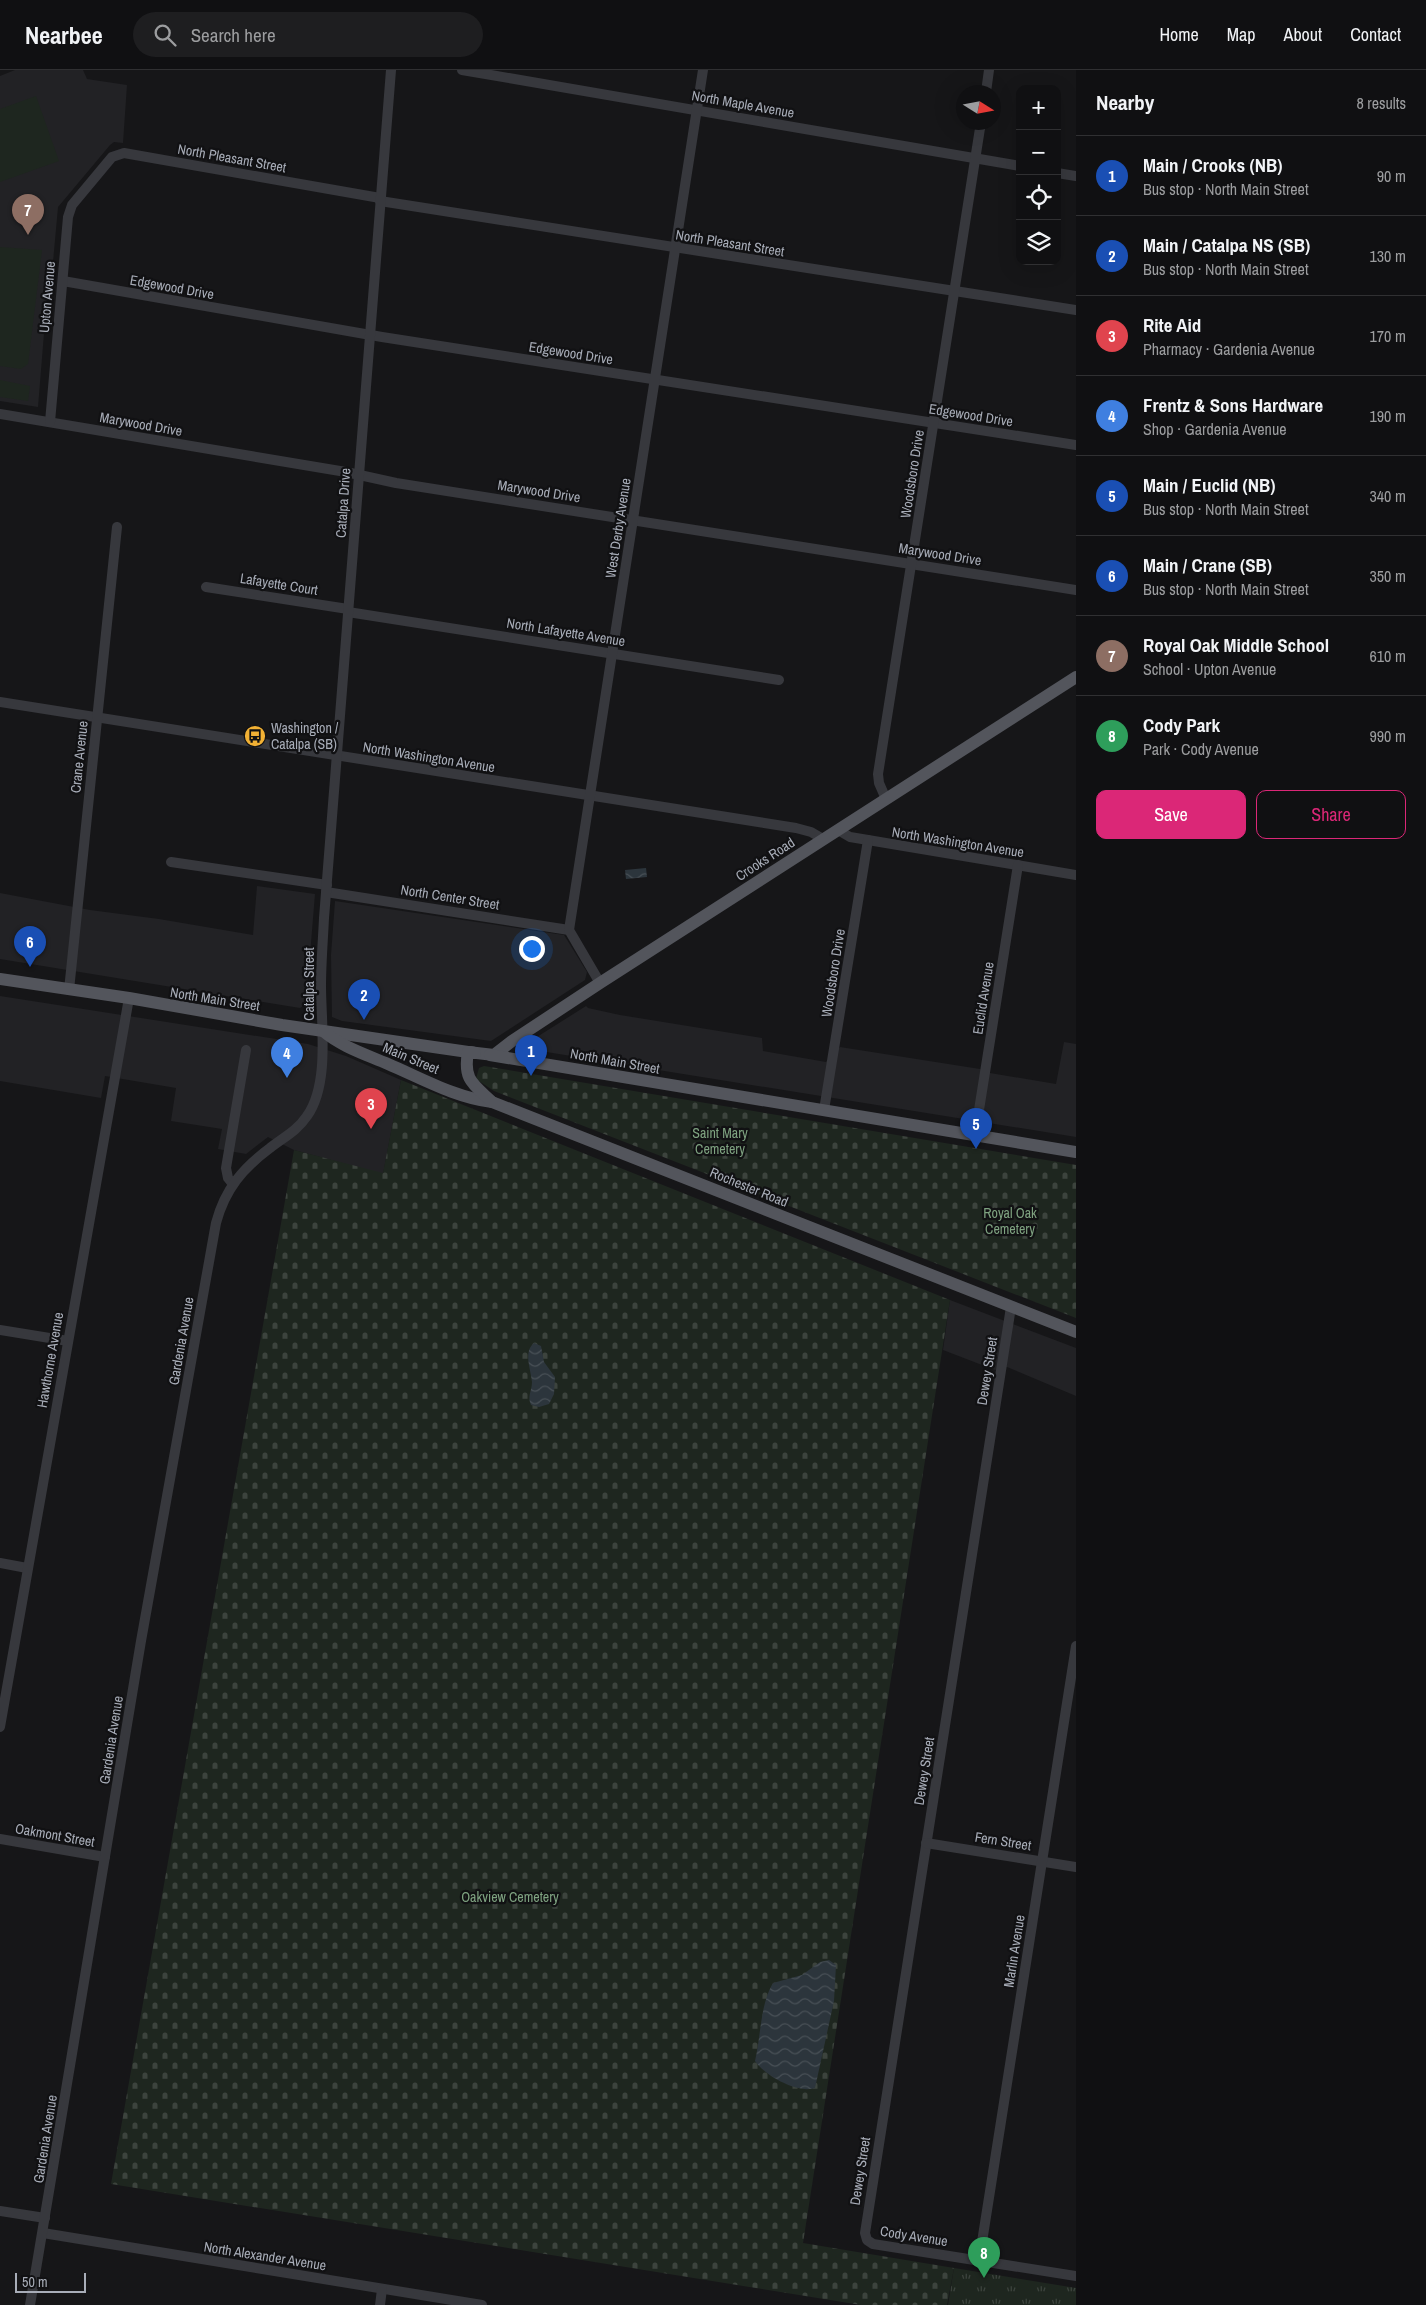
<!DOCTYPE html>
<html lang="en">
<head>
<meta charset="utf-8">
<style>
  :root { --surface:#101012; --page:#1e1e20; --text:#f1f3f6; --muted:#9c9d9f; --line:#303032; --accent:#db2777 }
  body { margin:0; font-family:"Archivo Narrow",sans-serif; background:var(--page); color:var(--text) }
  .controls { position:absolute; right:15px; top:15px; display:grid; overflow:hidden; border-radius:10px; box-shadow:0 5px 20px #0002 }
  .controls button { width:45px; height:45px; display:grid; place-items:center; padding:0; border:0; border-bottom:1px solid var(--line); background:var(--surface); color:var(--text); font:25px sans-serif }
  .compass { position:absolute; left:956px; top:15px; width:45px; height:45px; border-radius:50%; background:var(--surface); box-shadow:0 5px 20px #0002; rotate:101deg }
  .scale { position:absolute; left:15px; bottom:12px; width:71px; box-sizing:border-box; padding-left:5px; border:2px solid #a8adb8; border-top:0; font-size:14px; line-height:18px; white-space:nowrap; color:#a8adb8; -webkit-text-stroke:4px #111113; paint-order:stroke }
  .you { position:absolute; left:531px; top:878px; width:18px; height:18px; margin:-12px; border:4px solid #fff; border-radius:50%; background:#1a73e8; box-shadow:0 0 0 8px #1a73e833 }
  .badge { display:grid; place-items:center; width:32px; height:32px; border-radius:50%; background:var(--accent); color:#fff; font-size:16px; font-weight:700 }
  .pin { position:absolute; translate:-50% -41px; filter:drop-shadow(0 1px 2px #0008) }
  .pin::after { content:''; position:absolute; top:26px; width:18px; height:15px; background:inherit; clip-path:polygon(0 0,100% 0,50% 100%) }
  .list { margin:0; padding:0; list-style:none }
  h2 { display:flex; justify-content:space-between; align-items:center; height:65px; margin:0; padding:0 20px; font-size:21px }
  h2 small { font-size:16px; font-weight:400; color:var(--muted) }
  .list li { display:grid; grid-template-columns:32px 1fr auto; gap:15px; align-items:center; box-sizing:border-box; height:80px; padding:0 20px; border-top:1px solid var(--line) }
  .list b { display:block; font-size:19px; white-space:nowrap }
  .list p { margin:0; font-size:16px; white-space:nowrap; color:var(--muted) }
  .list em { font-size:16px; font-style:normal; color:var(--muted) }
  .actions { display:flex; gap:10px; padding:15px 20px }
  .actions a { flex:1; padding:11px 0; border:1px solid var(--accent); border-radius:10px; text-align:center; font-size:18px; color:var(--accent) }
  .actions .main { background:var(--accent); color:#fff }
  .icon { flex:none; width:28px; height:28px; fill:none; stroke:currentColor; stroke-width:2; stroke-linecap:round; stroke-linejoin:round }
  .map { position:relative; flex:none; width:1076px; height:2235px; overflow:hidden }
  header { display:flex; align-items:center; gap:30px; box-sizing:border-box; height:70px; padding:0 25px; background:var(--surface); border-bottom:1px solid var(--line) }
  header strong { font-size:24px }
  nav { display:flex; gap:28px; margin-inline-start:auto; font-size:18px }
  .search { width:350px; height:45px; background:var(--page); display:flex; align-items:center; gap:12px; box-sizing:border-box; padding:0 18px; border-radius:28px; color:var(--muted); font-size:19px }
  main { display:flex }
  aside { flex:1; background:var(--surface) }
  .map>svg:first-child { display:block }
  .built { fill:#222225 }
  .cemetery { fill:url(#cemetery-stones) }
  .park { fill:url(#park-tufts) }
  .pitch { fill:#1e261f }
  .water { fill:url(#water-waves) }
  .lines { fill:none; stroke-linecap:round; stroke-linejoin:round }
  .minor { stroke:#37383d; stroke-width:10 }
  .major { stroke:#53555c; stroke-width:12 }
  .labels { text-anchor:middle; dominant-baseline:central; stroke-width:4.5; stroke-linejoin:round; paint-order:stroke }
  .street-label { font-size:14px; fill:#a8adb8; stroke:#111113 }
  .poi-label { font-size:14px; fill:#a8adb8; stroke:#111113; text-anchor:start }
  .park-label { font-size:14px; fill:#7fa381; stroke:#111113 }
</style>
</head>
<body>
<header>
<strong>Nearbee</strong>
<div class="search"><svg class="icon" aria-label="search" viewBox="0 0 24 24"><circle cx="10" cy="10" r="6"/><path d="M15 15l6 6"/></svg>Search here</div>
<nav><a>Home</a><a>Map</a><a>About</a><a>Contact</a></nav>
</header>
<main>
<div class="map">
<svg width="1076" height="2235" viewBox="0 0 1076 2235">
  <defs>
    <pattern id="cemetery-stones" width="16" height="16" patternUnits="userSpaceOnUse" patternTransform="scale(1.25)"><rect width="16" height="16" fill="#1e261f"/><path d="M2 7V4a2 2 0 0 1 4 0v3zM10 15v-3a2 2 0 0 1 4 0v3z" fill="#3c433d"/></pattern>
    <pattern id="park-tufts" width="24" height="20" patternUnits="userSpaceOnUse" patternTransform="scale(1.25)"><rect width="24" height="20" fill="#1e261f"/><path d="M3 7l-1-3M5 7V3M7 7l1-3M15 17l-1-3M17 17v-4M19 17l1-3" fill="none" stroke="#3c433d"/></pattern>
    <pattern id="water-waves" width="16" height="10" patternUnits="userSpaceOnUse" patternTransform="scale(1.25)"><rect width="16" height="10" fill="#2c353c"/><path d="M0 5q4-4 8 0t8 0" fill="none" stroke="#485056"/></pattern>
  </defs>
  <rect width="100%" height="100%" fill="#161618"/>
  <g class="built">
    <polygon points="15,0 83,0 87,9 127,15 123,73 114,72 110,75 58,137 53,192 49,202 38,337 0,331 0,6"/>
    <polygon points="257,816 315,824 306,934 300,938 0,889 0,823 90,840 159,849 253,865"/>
    <polygon points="335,831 564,865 587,902 585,910 491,971 342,951 332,947 331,885"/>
    <polygon points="0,926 308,974 346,986 401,1010 383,1104 294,1080 268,1067 246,1084 218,1079 222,1059 171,1051 176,1018 105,1006 101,1028 0,1011"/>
    <polygon points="586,936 588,938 620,945 762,968 763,981 826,992 840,977 980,999 990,1003 1056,1014 1064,972 1076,974 1076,1067 534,980 529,972"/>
    <polygon points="950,1230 1076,1278 1076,1326 1007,1297 995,1300 943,1280"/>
  </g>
  <g class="cemetery">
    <polygon points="484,996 1076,1095 1076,1248 494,1021 476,1009 479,998"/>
    <polygon points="401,1010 950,1230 803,2173 954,2198 947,2235 861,2235 111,2114 294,1080 383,1103"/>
  </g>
  <polygon class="park" points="954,2198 1076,2218 1076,2235 948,2235"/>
  <g class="pitch">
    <polygon points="36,26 59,91 0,112 0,39"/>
    <polygon points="0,177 42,180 28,294 21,299 0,296"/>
    <polygon points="0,310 30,316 28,331 0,327"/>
  </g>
  <g class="water">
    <polygon points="646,798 647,807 626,809 625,800"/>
    <path d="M534,1273L541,1276L544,1292L555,1307L554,1324L549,1334L539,1337L531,1335C527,1326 532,1321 532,1312C531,1299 523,1282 534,1273Z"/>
    <path d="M829,1890L836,1895L834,1931L815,2018C798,2024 765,2006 755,1991C761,1966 760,1935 773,1913L802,1905L820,1892Z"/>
  </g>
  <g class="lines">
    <g class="minor">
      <polyline points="462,0 1020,96"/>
      <polyline points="986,22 989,0"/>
      <polyline points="1057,103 1076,106"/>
      <polyline points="380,131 1076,240"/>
      <polyline points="63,211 382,267 1076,375"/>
      <polyline points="0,344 346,402 396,413 1076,520"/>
      <polyline points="50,352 68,147 72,135 112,87 124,83 380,128"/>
      <polyline points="206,517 348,539"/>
      <polyline points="348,542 779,610"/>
      <polyline points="0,632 796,758 811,762 823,769"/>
      <polyline points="886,729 879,713 878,704 981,52"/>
      <polyline points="838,760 850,767 868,770 1076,805"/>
      <polyline points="171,792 327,815"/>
      <polyline points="326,822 569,860"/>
      <polyline points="600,913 569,860 703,0"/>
      <polyline points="69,920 117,457"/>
      <polyline points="824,1040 868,770"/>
      <polyline points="975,1065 1018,795"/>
      <polyline points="232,1113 228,1108 226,1098 246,980"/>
      <polyline points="1011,1237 865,2163 867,2170 873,2174 1076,2206"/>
      <polyline points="0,1260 68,1271"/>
      <polyline points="0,1493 27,1498"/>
      <polyline points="0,1657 129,928"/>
      <polyline points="0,1769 105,1787"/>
      <polyline points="926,1773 1076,1797"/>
      <polyline points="0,2141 45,2148"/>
      <polyline points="43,2163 482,2235"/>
      <polyline points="979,2191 1076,1576"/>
      <path d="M30,2235L141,1571L216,1153C225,1119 243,1098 270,1078C284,1067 297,1061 307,1046C330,1014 321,953 321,916C321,893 323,870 324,848L391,0"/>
      <polyline points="380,2235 382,2219"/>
    </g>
    <g class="major">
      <polyline points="0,909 129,928 282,955 475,983"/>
      <path d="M323,961C342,977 365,984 388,994C421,1008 456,1028 492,1032"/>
      <polyline points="468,982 494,985 512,971 600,913 1076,607"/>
      <path d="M475,983L468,982C463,1010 473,1014 492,1032L1076,1262"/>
      <polyline points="490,985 1076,1082"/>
    </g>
  </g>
  <defs>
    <g id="bus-disc" transform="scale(1.125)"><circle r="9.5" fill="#f2b134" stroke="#111113"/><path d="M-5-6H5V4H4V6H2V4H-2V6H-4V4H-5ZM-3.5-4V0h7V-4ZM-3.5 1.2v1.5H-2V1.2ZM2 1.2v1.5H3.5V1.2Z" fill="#111"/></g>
  </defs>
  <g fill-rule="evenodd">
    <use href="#bus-disc" x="255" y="666"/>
  </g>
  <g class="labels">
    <g class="street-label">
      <text transform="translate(743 34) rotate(10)">North Maple Avenue</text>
      <text transform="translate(232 88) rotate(10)">North Pleasant Street</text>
      <text transform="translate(730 173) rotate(9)">North Pleasant Street</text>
      <text transform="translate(172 217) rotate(10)">Edgewood Drive</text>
      <text transform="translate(47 227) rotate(-85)">Upton Avenue</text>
      <text transform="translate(571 283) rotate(9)">Edgewood Drive</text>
      <text transform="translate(971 345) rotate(9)">Edgewood Drive</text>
      <text transform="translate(141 354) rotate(10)">Marywood Drive</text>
      <text transform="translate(912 404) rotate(-81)">Woodsboro Drive</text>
      <text transform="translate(539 421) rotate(9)">Marywood Drive</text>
      <text transform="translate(343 433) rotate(-86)">Catalpa Drive</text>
      <text transform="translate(618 458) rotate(-81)">West Derby Avenue</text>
      <text transform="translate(940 484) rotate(9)">Marywood Drive</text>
      <text transform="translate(279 514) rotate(9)">Lafayette Court</text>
      <text transform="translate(566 562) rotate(9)">North Lafayette Avenue</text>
      <text transform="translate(79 687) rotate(-84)">Crane Avenue</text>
      <text transform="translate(429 687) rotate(9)">North Washington Avenue</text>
      <text transform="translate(958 772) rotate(9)">North Washington Avenue</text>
      <text transform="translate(765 789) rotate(-33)">Crooks Road</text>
      <text transform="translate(450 827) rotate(9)">North Center Street</text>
      <text transform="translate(833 903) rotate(-81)">Woodsboro Drive</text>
      <text transform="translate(309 914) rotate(-90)">Catalpa Street</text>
      <text transform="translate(983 928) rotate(-81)">Euclid Avenue</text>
      <text transform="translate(215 929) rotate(9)">North Main Street</text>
      <text transform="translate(411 988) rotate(23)">Main Street</text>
      <text transform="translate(615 991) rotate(10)">North Main Street</text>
      <text transform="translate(749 1117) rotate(22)">Rochester Road</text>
      <text transform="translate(181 1271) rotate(-80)">Gardenia Avenue</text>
      <text transform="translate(50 1290) rotate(-80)">Hawthorne Avenue</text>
      <text transform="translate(987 1301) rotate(-81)">Dewey Street</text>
      <text transform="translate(111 1670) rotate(-81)">Gardenia Avenue</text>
      <text transform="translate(924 1701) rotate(-81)">Dewey Street</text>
      <text transform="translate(55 1765) rotate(10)">Oakmont Street</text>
      <text transform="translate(1003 1771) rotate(9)">Fern Street</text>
      <text transform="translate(1014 1881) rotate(-81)">Marlin Avenue</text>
      <text transform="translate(45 2069) rotate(-81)">Gardenia Avenue</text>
      <text transform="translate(860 2101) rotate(-81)">Dewey Street</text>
      <text transform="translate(914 2166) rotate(9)">Cody Avenue</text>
      <text transform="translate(265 2186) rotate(9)">North Alexander Avenue</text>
    </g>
    <g class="poi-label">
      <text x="271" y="658">Washington /<tspan x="271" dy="16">Catalpa (SB)</tspan></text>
    </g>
    <g class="park-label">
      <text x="720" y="1063">Saint Mary<tspan x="720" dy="16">Cemetery</tspan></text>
      <text x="1010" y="1143">Royal Oak<tspan x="1010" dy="16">Cemetery</tspan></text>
      <text x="510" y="1827">Oakview Cemetery</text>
    </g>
  </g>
</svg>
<div class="controls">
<button>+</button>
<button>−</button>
<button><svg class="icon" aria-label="locate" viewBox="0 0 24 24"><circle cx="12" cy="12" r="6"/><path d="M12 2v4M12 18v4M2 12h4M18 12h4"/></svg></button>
<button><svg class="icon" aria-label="layers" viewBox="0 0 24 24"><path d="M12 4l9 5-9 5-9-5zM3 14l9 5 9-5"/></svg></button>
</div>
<svg class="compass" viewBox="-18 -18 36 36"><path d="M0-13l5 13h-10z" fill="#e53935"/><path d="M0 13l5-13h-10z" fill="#9c9d9f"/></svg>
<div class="scale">50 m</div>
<div class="you"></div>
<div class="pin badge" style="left:531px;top:1006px;background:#1a4fb4">1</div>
<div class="pin badge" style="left:364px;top:950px;background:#1a4fb4">2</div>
<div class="pin badge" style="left:371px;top:1059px;background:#e0444e">3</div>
<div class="pin badge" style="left:287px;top:1008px;background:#3f7fe0">4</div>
<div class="pin badge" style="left:976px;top:1079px;background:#1a4fb4">5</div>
<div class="pin badge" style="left:30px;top:897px;background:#1a4fb4">6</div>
<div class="pin badge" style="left:28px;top:165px;background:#8d6e63">7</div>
<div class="pin badge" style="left:984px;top:2208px;background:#2e9e5b">8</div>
</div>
<aside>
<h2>Nearby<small>8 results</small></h2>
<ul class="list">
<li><span class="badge" style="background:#1a4fb4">1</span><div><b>Main / Crooks (NB)</b><p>Bus stop · North Main Street</p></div><em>90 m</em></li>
<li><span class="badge" style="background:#1a4fb4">2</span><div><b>Main / Catalpa NS (SB)</b><p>Bus stop · North Main Street</p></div><em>130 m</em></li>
<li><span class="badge" style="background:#e0444e">3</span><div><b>Rite Aid</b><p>Pharmacy · Gardenia Avenue</p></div><em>170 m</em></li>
<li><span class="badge" style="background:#3f7fe0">4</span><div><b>Frentz &amp; Sons Hardware</b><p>Shop · Gardenia Avenue</p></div><em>190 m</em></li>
<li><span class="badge" style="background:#1a4fb4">5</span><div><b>Main / Euclid (NB)</b><p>Bus stop · North Main Street</p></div><em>340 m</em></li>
<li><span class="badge" style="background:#1a4fb4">6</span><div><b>Main / Crane (SB)</b><p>Bus stop · North Main Street</p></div><em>350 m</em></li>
<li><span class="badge" style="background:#8d6e63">7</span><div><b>Royal Oak Middle School</b><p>School · Upton Avenue</p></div><em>610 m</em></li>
<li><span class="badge" style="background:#2e9e5b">8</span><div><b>Cody Park</b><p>Park · Cody Avenue</p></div><em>990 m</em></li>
</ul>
<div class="actions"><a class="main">Save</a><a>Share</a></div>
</aside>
</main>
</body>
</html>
